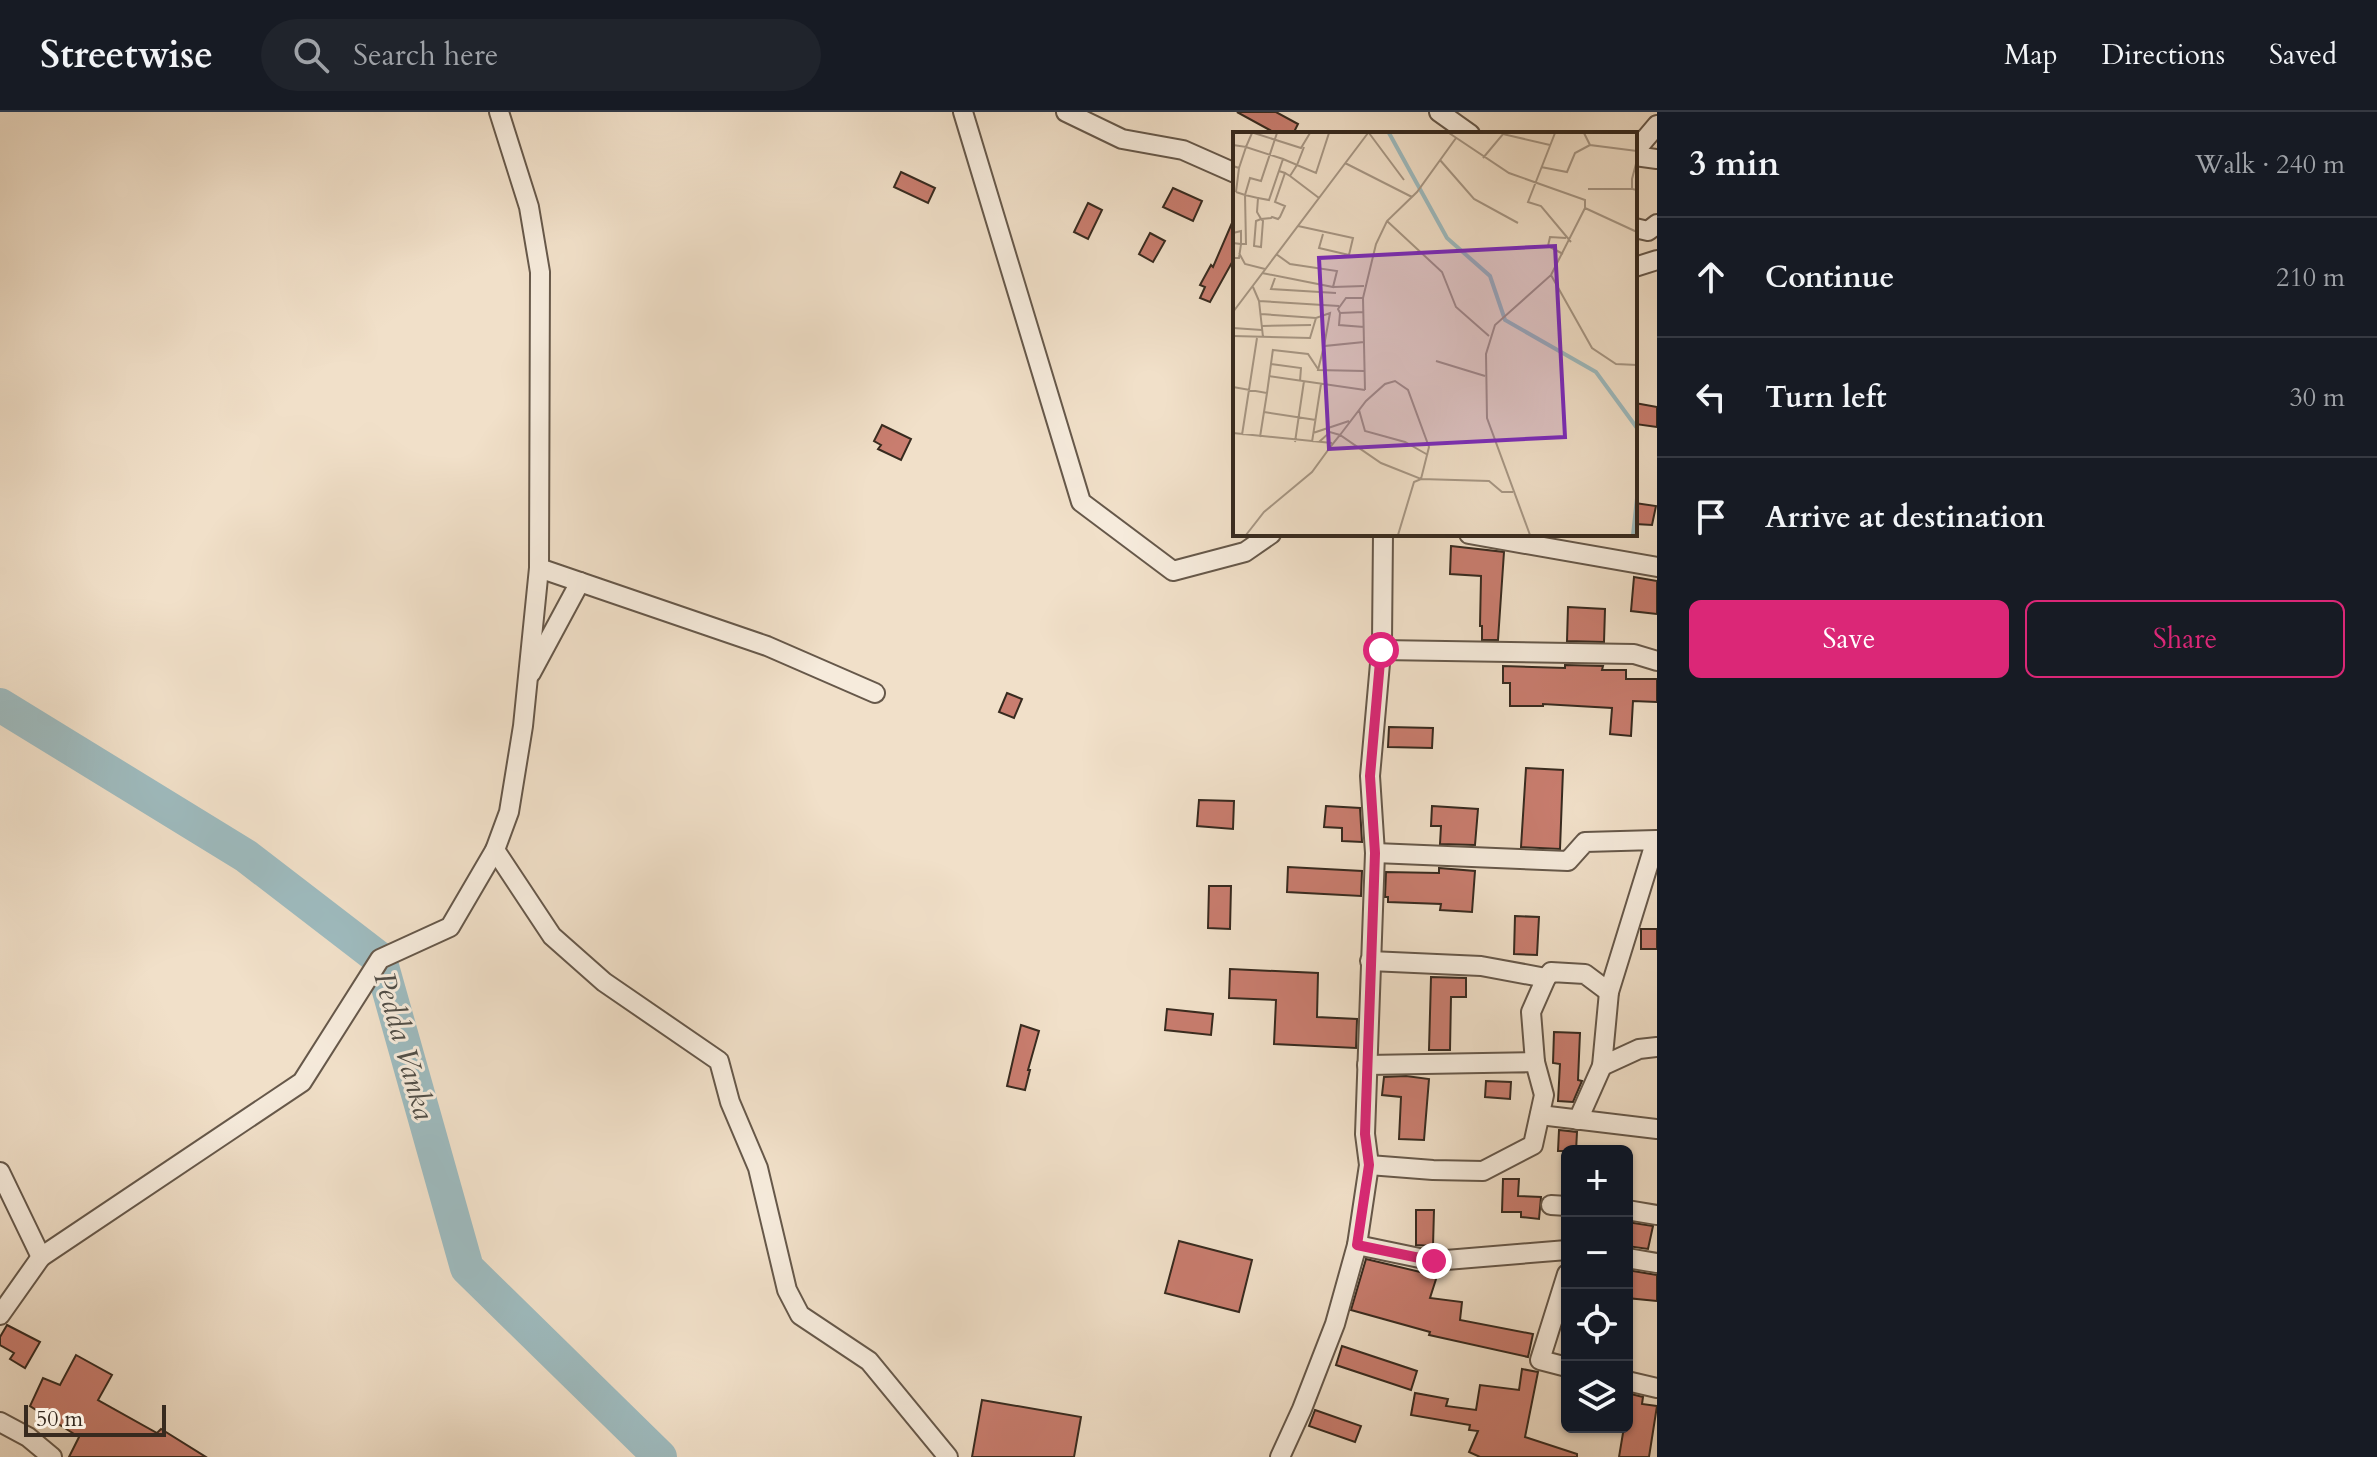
<!DOCTYPE html>
<html lang="en">
<head>
<meta charset="utf-8">
<style>
  :root { --surface:#171b24; --page:#20242c; --text:#f1f3f6; --muted:#9ea1a6; --line:#363941; --accent:#db2777 }
  body { margin:0; font-family:Cardo,serif; background:var(--page); color:var(--text) }
  .controls { position:absolute; right:24px; bottom:24px; display:grid; overflow:hidden; border-radius:12px; box-shadow:0 2px 6px #0004 }
  .controls button { width:72px; height:72px; display:grid; place-items:center; padding:0; border:0; border-bottom:2px solid var(--line); background:var(--surface); color:var(--text); font:40px sans-serif }
  .scale { position:absolute; left:24px; bottom:20px; width:142px; box-sizing:border-box; padding-left:8px; border:4px solid #372a1f; border-top:0; font-size:22px; line-height:28px; white-space:nowrap; color:#372a1f; -webkit-text-stroke:6px #f6ebdc; paint-order:stroke }
  .stop { position:absolute; width:24px; height:24px; margin:-18px; border:6px solid #db2777; border-radius:50%; background:#fff }
  .stop.end { background:#db2777; border-color:#fff; box-shadow:0 2px 8px #0008 }
  .list { margin:0; padding:0; list-style:none }
  h2 { display:flex; justify-content:space-between; align-items:center; height:104px; margin:0; padding:0 32px; font-size:34px }
  h2 small { font-size:26px; font-weight:400; color:var(--muted) }
  .list li { display:grid; grid-template-columns:52px 1fr auto; gap:24px; align-items:center; box-sizing:border-box; height:120px; padding:0 32px; border-top:2px solid var(--line) }
  .list b { display:block; font-size:30px; white-space:nowrap }
  .list em { font-size:26px; font-style:normal; color:var(--muted) }
  .actions { display:flex; gap:16px; padding:24px 32px }
  .actions a { flex:1; padding:18px 0; border:2px solid var(--accent); border-radius:12px; text-align:center; font-size:28px; color:var(--accent) }
  .actions .main { background:var(--accent); color:#fff }
  .icon { flex:none; width:44px; height:44px; fill:none; stroke:currentColor; stroke-width:2; stroke-linecap:round; stroke-linejoin:round }
  .map { position:relative; flex:none; width:1657px; height:1345px; overflow:hidden }
  header { display:flex; align-items:center; gap:48px; box-sizing:border-box; height:112px; padding:0 40px; background:var(--surface); border-bottom:2px solid var(--line) }
  header strong { font-size:38px }
  nav { display:flex; gap:44px; margin-inline-start:auto; font-size:28px }
  .search { width:560px; height:72px; background:var(--page); display:flex; align-items:center; gap:20px; box-sizing:border-box; padding:0 28px; border-radius:44px; color:var(--muted); font-size:30px }
  main { display:flex }
  aside { flex:1; background:var(--surface) }
  .map>svg:first-child { display:block }
  .lines { fill:none; stroke-linecap:round; stroke-linejoin:round }
  .river { stroke:#9ebbbf; stroke-width:34 }
  .building { fill:#c97d6f; stroke:#372a1f; stroke-width:2 }
  .street-casing { stroke:#66584a; stroke-width:22 }
  .street { stroke:#f6ebdc; stroke-width:18 }
  .route { stroke:#db2777; stroke-width:10 }
  .labels { text-anchor:middle; dominant-baseline:central; stroke-width:6; stroke-linejoin:round; paint-order:stroke }
  .water-label { font-size:30px; font-style:italic; fill:#514e47; stroke:#f6ebdc }
  .inset-river { fill:none; stroke:#9ebbbf; stroke-width:4 }
  .inset-road { fill:none; stroke:#a79785; stroke-width:2 }
  .view { fill:#7b2cbf; fill-opacity:0.15; stroke:#7b2cbf; stroke-width:4 }
  .inset-edge { fill:none; stroke:#372a1f; stroke-width:4 }
</style>
</head>
<body>
<header>
<strong>Streetwise</strong>
<div class="search"><svg class="icon" aria-label="search" viewBox="0 0 24 24"><circle cx="10" cy="10" r="6"/><path d="M15 15l6 6"/></svg>Search here</div>
<nav><a>Map</a><a>Directions</a><a>Saved</a></nav>
</header>
<main>
<div class="map">
<svg width="1657" height="1345" viewBox="0 0 1657 1345">
  <rect width="100%" height="100%" fill="#f1e0c9"/>
  <filter id="stains"><feTurbulence type="fractalNoise" baseFrequency=".0025" numOctaves="4"/><feColorMatrix values="0 0 0 0 .2 0 0 0 0 .09 0 0 0 0 .02 0 0 0 .5 -.17"/></filter>
  <radialGradient id="worn" r=".72"><stop offset=".6" stop-color="#630" stop-opacity="0"/><stop offset="1" stop-color="#630" stop-opacity=".3"/></radialGradient>
  <g class="lines">
    <polyline class="river" points="0,593 246,744 380,847 467,1156 660,1345"/>
  </g>
  <g class="building">
    <polygon points="1237,0 1276,0 1298,12 1293,22 1277,22"/>
    <polygon points="901,60 935,76 928,91 894,75"/>
    <polygon points="1173,76 1202,89 1193,109 1163,95"/>
    <polygon points="1088,91 1102,98 1088,127 1074,120"/>
    <polygon points="1235,104 1235,145 1210,190 1200,186 1205,175 1200,173 1211,153 1213,155"/>
    <polygon points="1150,121 1165,129 1153,150 1139,142"/>
    <polygon points="1635,291 1657,295 1657,315 1635,312"/>
    <polygon points="882,313 911,327 901,348 878,337 881,333 874,329"/>
    <polygon points="1635,391 1656,394 1652,413 1635,412"/>
    <polygon points="1451,434 1504,440 1498,528 1482,528 1482,514 1480,514 1481,464 1450,462"/>
    <polygon points="1634,465 1657,469 1657,502 1631,499"/>
    <polygon points="1568,495 1605,497 1604,530 1567,529"/>
    <polygon points="1565,553 1603,554 1602,558 1626,558 1626,567 1657,567 1657,590 1633,589 1631,624 1610,622 1612,596 1543,592 1543,594 1510,594 1510,571 1503,571 1503,554 1565,556"/>
    <polygon points="1007,581 1022,587 1014,606 999,600"/>
    <polygon points="1389,615 1433,616 1432,636 1388,635"/>
    <polygon points="1526,656 1563,658 1560,737 1521,735"/>
    <polygon points="1199,688 1234,689 1233,717 1197,714"/>
    <polygon points="1326,694 1360,696 1362,730 1342,729 1342,716 1324,715"/>
    <polygon points="1432,694 1478,697 1475,733 1440,732 1441,714 1431,714"/>
    <polygon points="1288,755 1362,759 1361,784 1287,780"/>
    <polygon points="1439,756 1475,759 1472,800 1440,798 1441,792 1388,790 1388,785 1385,785 1386,760 1439,761"/>
    <polygon points="1209,774 1231,774 1230,817 1208,816"/>
    <polygon points="1515,804 1539,805 1537,843 1514,842"/>
    <rect x="1641" y="817" width="16" height="20"/>
    <polygon points="1230,857 1318,861 1317,905 1357,907 1356,936 1274,932 1276,888 1229,886"/>
    <polygon points="1431,865 1466,866 1466,885 1451,885 1450,938 1429,938"/>
    <polygon points="1167,897 1213,902 1211,923 1165,918"/>
    <polygon points="1021,913 1039,919 1028,958 1030,958 1025,978 1007,974"/>
    <polygon points="1554,920 1580,921 1578,968 1582,969 1573,990 1558,989 1560,952 1553,951"/>
    <polygon points="1406,964 1429,967 1424,1028 1399,1027 1401,985 1382,983 1384,965"/>
    <polygon points="1486,969 1511,970 1510,987 1485,985"/>
    <polygon points="1559,1018 1577,1020 1576,1039 1558,1039"/>
    <polygon points="1503,1067 1519,1067 1518,1084 1541,1085 1539,1107 1521,1105 1521,1100 1502,1100"/>
    <polygon points="1416,1098 1434,1098 1433,1134 1416,1133"/>
    <polygon points="1627,1110 1653,1114 1648,1137 1627,1134"/>
    <polygon points="1179,1129 1252,1148 1239,1200 1165,1181"/>
    <polygon points="1366,1147 1437,1164 1430,1186 1462,1190 1460,1208 1533,1222 1528,1245 1429,1223 1430,1220 1351,1198"/>
    <polygon points="1627,1158 1657,1163 1657,1189 1627,1186"/>
    <polygon points="7,1213 40,1230 25,1256 10,1247 14,1241 0,1233 0,1225"/>
    <polygon points="1342,1234 1417,1259 1411,1278 1336,1253"/>
    <polygon points="76,1243 112,1263 98,1288 157,1321 161,1317 206,1345 69,1345 79,1325 30,1294 43,1266 60,1273"/>
    <polygon points="1522,1257 1538,1260 1525,1325 1577,1342 1577,1345 1480,1345 1469,1340 1478,1319 1469,1318 1470,1313 1411,1303 1415,1281 1448,1287 1446,1294 1476,1298 1480,1273 1519,1278"/>
    <polygon points="1627,1281 1643,1285 1642,1292 1657,1294 1649,1345 1619,1345 1624,1315 1627,1315"/>
    <polygon points="982,1288 1081,1305 1074,1345 972,1345"/>
    <polygon points="1315,1298 1361,1314 1355,1330 1309,1314"/>
  </g>
  <g class="lines">
    <g class="street-casing">
      <g id="street">
        <polyline points="963,0 1081,390 1173,459 1245,440 1271,422"/>
        <polyline points="1066,0 1122,27 1183,38 1235,61"/>
        <polyline points="1439,0 1470,22"/>
        <polyline points="1635,39 1657,13"/>
        <polyline points="1635,44 1657,47"/>
        <polyline points="1635,116 1648,119 1657,112"/>
        <polyline points="1635,155 1657,148"/>
        <polyline points="1469,422 1657,455"/>
        <polyline points="539,456 767,534 875,581"/>
        <polyline points="1381,538 1634,542 1657,549"/>
        <polyline points="531,561 580,470"/>
        <polyline points="495,738 552,824 604,870 719,949 730,990 758,1056 787,1178 800,1203 869,1249 948,1345"/>
        <polyline points="1375,741 1568,749 1585,730 1656,728 1609,880 1602,954 1639,937 1657,935"/>
        <polyline points="1370,849 1481,854 1546,866 1531,900 1535,950"/>
        <polyline points="1546,866 1551,860 1585,862 1609,880"/>
        <polyline points="1367,953 1535,950 1544,983 1533,1033 1483,1059 1433,1058 1369,1053"/>
        <polyline points="1540,1003 1657,1017"/>
        <polyline points="1578,1008 1602,954"/>
        <polyline points="0,1060 41,1145 302,970 380,847 450,815 495,738 509,700 523,614 539,456 540,160 529,95 499,0"/>
        <polyline points="1551,1093 1567,1094"/>
        <polyline points="1627,1098 1657,1103"/>
        <polyline points="1357,1133 1434,1149 1567,1138"/>
        <polyline points="1627,1146 1657,1151"/>
        <polyline points="1567,1162 1540,1248 1567,1255"/>
        <polyline points="0,1203 41,1145"/>
        <polyline points="1627,1269 1657,1276"/>
        <polyline points="0,1310 28,1325 52,1345"/>
        <polyline points="1280,1345 1302,1297 1335,1212 1357,1133 1369,1053 1365,1022 1375,741 1370,664 1382,529 1383,422"/>
      </g>
    </g>
    <use href="#street" class="street"/>
  </g>
  <g class="lines">
    <polyline class="route" points="1381,538 1370,664 1375,741 1365,1022 1369,1053 1357,1133 1434,1149"/>
  </g>
  <g class="labels">
    <g class="water-label">
      <text transform="translate(404 934) rotate(74)">Pedda Vanka</text>
    </g>
  </g>
  <g transform="translate(1233 20)">
    <rect width="404" height="404" fill="#f1e0c9"/>
    <path class="inset-river" d="M156,1L214,106L257,144L272,188L363,240L404,296M400,403L404,366"/>
    <path class="inset-road" d="M21,1L68,16L77,1M136,1L171,48M216,1L276,41L352,68V76L404,100M322,1L295,70L308,74L338,110M351,1L357,13L404,19M0,13L13,15L19,1M250,26L270,2L317,13M50,27L64,33L71,15M207,28L241,67L285,91M404,28L399,47V57L404,58M112,31L179,65M0,34L6,36L3,60M308,35L334,40L342,21L357,13M6,36L13,15L50,27L36,68L25,66M52,41L57,44L64,33L83,41L96,1M57,44L86,66M355,57H399M3,60L12,63L17,46L28,49L44,1M154,89L209,140L223,175L256,204M65,94L120,106L116,123L86,116L90,102M0,101L8,99V112L0,111M6,121L12,132L32,137M330,122L315,114L317,105L333,106M0,126H6L8,112H13L12,63L25,66L24,80L28,87L30,89L28,115L21,114L23,89L28,87L38,86L39,85L45,87L47,85L52,74L42,70L52,41L46,39M29,141L100,155L104,139L57,132L43,122M318,143L352,76M42,146L38,157L103,161M20,155L26,169L106,174M100,155L131,154M130,166H113L105,177L107,181L131,180M26,169L30,205M0,180L135,1M107,181L106,193L131,195M28,182L83,186L97,181L91,214L131,210M29,194L78,193M0,196L29,198M0,204L77,206L83,186M91,214L85,238L131,239M40,218L75,222L85,237M203,229L252,244M38,232L68,236L67,249M36,244L132,258M0,255L34,261L27,305M132,258L130,166L143,112L154,89L184,60L223,6M34,261L40,217M126,278L132,299L172,310L195,323M31,280L83,288M0,301L99,311M80,301L116,289M9,303L24,206M62,310L71,249M79,310L88,252M13,403L31,380L79,340L98,314L107,303L133,269L152,252L162,249L175,258L196,315L188,347L148,331L107,303L97,300L86,310M165,403L181,350L188,347L256,349L269,360H280M297,403L254,286L253,222L262,193L318,143L359,216L383,232L404,233"/>
    <path class="view" d="M322,114L332,305L96,317L86,126Z"/>
    <rect width="404" height="404" class="inset-edge"/>
  </g>
  <rect width="100%" height="100%" filter="url(#stains)"/>
  <rect width="100%" height="100%" fill="url(#worn)"/>
</svg>
<div class="controls">
<button>+</button>
<button>−</button>
<button><svg class="icon" aria-label="locate" viewBox="0 0 24 24"><circle cx="12" cy="12" r="6"/><path d="M12 2v4M12 18v4M2 12h4M18 12h4"/></svg></button>
<button><svg class="icon" aria-label="layers" viewBox="0 0 24 24"><path d="M12 4l9 5-9 5-9-5zM3 14l9 5 9-5"/></svg></button>
</div>
<div class="scale">50 m</div>
<div class="stop" style="left:1381px;top:538px"></div>
<div class="stop end" style="left:1434px;top:1149px"></div>
</div>
<aside>
<h2>3 min<small>Walk · 240 m</small></h2>
<ul class="list">
<li><svg class="icon" aria-label="ahead" viewBox="0 0 24 24"><path d="M12 20V5M6 11l6-6 6 6"/></svg><div><b>Continue</b></div><em>210 m</em></li>
<li><svg class="icon" aria-label="left" viewBox="0 0 24 24"><path d="M17 20v-9H6M10 6l-5 5 5 5"/></svg><div><b>Turn left</b></div><em>30 m</em></li>
<li><svg class="icon" aria-label="arrive" viewBox="0 0 24 24"><path d="M6 21V4h12l-3 4 3 4H6"/></svg><div><b>Arrive at destination</b></div></li>
</ul>
<div class="actions"><a class="main">Save</a><a>Share</a></div>
</aside>
</main>
</body>
</html>
